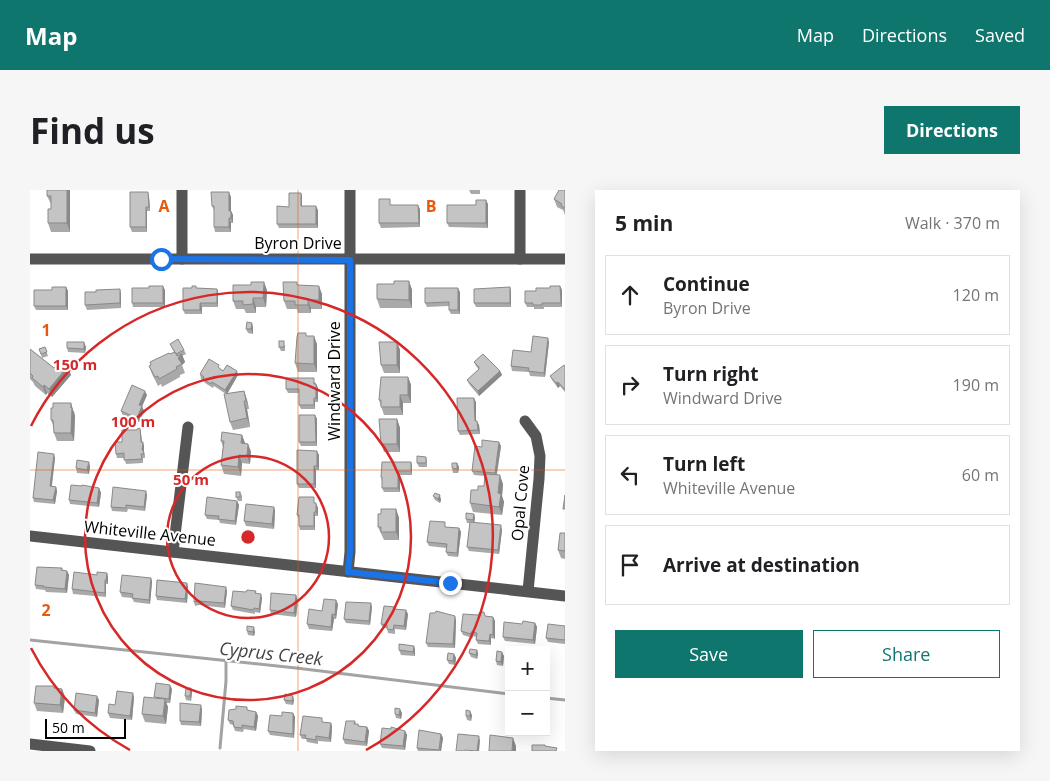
<!DOCTYPE html>
<html lang="en">
<head>
<meta charset="utf-8">
<style>
  :root { --surface:#fff; --page:#f6f6f6; --text:#202124; --muted:#757577; --line:#e0e0e0; --accent:#0f766e }
  body { margin:0; font-family:"Open Sans",sans-serif; background:var(--page); color:var(--text) }
  .controls { position:absolute; right:15px; bottom:15px; display:grid; overflow:hidden; border-radius:0px; box-shadow:0 5px 20px #0002 }
  .controls button { width:45px; height:45px; display:grid; place-items:center; padding:0; border:0; border-bottom:1px solid var(--line); background:var(--surface); color:var(--text); font:25px sans-serif }
  .scale { position:absolute; left:15px; bottom:12px; width:81px; box-sizing:border-box; padding-left:5px; border:2px solid #000; border-top:0; font-size:14px; line-height:18px; white-space:nowrap; color:#000; -webkit-text-stroke:4px #fff; paint-order:stroke }
  .stop { position:absolute; width:15px; height:15px; margin:-11px; border:4px solid #1a73e8; border-radius:50%; background:#fff }
  .stop.end { background:#1a73e8; border-color:#fff; box-shadow:0 1px 5px #0008 }
  .list { margin:0; padding:0; list-style:none }
  h2 { display:flex; justify-content:space-between; align-items:center; height:65px; margin:0; padding:0 20px; font-size:21px }
  h2 small { font-size:16px; font-weight:400; color:var(--muted) }
  .list li { display:grid; grid-template-columns:32px 1fr auto; gap:15px; align-items:center; box-sizing:border-box; height:80px; margin:0 10px 10px; padding:0 10px; border:1px solid var(--line); border-radius:0px }
  .list b { display:block; font-size:19px; white-space:nowrap }
  .list p { margin:0; font-size:16px; white-space:nowrap; color:var(--muted) }
  .list em { font-size:16px; font-style:normal; color:var(--muted) }
  .actions { display:flex; gap:10px; padding:15px 20px }
  .actions a { flex:1; padding:11px 0; border:1px solid var(--accent); border-radius:0px; text-align:center; font-size:18px; color:var(--accent) }
  .actions .main { background:var(--accent); color:#fff }
  .icon { flex:none; width:28px; height:28px; fill:none; stroke:currentColor; stroke-width:2; stroke-linecap:round; stroke-linejoin:round }
  .map { position:relative; flex:none; width:535px; height:561px; overflow:hidden; border-radius:0px }
  header { display:flex; align-items:center; gap:30px; box-sizing:border-box; height:70px; padding:0 25px; background:var(--accent); color:#fff }
  header strong { font-size:24px }
  nav { display:flex; gap:28px; margin-inline-start:auto; font-size:18px }
  .intro { display:flex; align-items:center; justify-content:space-between; box-sizing:border-box; height:120px; padding:0 30px }
  h1 { margin:0; font-size:35px }
  .button { padding:12px 22px; border-radius:0px; background:var(--accent); color:#fff; font-size:18px; font-weight:700 }
  main { display:flex; gap:30px; padding:0 30px }
  aside { flex:1; background:var(--surface); border-radius:0px; box-shadow:0 5px 20px #0002 }
  .map>svg:first-child { display:block }
  .lines { fill:none; stroke-linecap:round; stroke-linejoin:round }
  .stream { stroke:#a3a3a3; stroke-width:3 }
  .minor { stroke:#555; stroke-width:11 }
  .wall { fill:#a9a9a9 }
  .shaded-wall { fill:#898989 }
  .building { fill:#c4c4c4; stroke:#898989 }
  .route { stroke:#1a73e8; stroke-width:6 }
  .grid { fill:none; stroke:#e8590c; stroke-width:1; stroke-opacity:0.55 }
  .ring { fill:none; stroke:#d62828; stroke-width:2.5 }
  .labels { text-anchor:middle; dominant-baseline:central; stroke-width:4; stroke-linejoin:round; paint-order:stroke }
  .street-label { font-size:16px; fill:#000; stroke:#fff }
  .water-label { font-size:18px; font-style:italic; fill:#444; stroke:#fff }
  .grid-label { font-size:16px; text-anchor:middle; font-weight:bold; fill:#e8590c; stroke:#fff; stroke-width:4; stroke-linejoin:round; paint-order:stroke }
  .centre { fill:#d62828; stroke:#fff; stroke-width:2.5 }
  .ring-label { font-size:15px; text-anchor:middle; font-weight:bold; fill:#d62828; stroke:#fff; stroke-width:4; stroke-linejoin:round; paint-order:stroke }
</style>
</head>
<body>
<header>
<strong>Map</strong>
<nav><a>Map</a><a>Directions</a><a>Saved</a></nav>
</header>
<div class="intro"><h1>Find us</h1><a class="button">Directions</a></div>
<main>
<div class="map">
<svg width="535" height="561" viewBox="0 0 535 561">
  <rect width="100%" height="100%" fill="#fff"/>
  <g class="lines">
    <g class="stream">
      <polyline points="0,450 266,478 479,504"/>
      <polyline points="516,508 535,510"/>
      <polyline points="190,558 196,491 196,471"/>
    </g>
    <g class="minor">
      <polyline points="0,69 535,69"/>
      <polyline points="152,69 152,0"/>
      <polyline points="490,69 490,0"/>
      <polyline points="495,231 506,246 510,266 509,289 498,401"/>
      <polyline points="0,346 535,406"/>
      <polyline points="143,362 158,237"/>
      <polyline points="318,382 320,362 320,0"/>
      <polyline points="0,554 60,561"/>
    </g>
  </g>
  <g class="wall">
    <polygon points="40,0 40,42 21,42 18,33 21,19 21,14 17,6"/>
    <polygon points="439,0 450,0 450,4 441,4"/>
    <polygon points="535,0 535,25 533,20 527,17 524,9"/>
    <polygon points="271,3 272,7 272,16 288,20 288,38 249,38 247,34 259,17"/>
    <polygon points="119,6 120,21 117,21 117,42 102,42 100,37"/>
    <polygon points="201,7 201,21 203,25 203,33 201,33 201,42 185,42 184,37 184,20 182,16"/>
    <polygon points="362,14 362,15 390,19 390,37 351,38 349,33"/>
    <polygon points="458,14 458,38 419,37 417,33 446,15"/>
    <polygon points="379,91 382,100 382,118 350,118 347,109 364,94"/>
    <polygon points="268,95 292,104 292,119 281,119 281,123 268,123 267,119 257,119 254,111"/>
    <polygon points="530,96 532,100 532,117 514,117 514,119 504,119 504,117 497,117 495,113 506,101"/>
    <polygon points="36,97 38,101 38,120 6,120 4,116 22,100"/>
    <polygon points="167,98 187,99 188,103 188,117 172,117 172,124 155,124 153,120"/>
    <polygon points="135,100 135,117 103,117 102,113"/>
    <polygon points="237,100 236,117 226,117 226,123 216,123 214,119 206,119 203,111"/>
    <polygon points="481,101 481,117 446,117 444,113"/>
    <polygon points="66,102 91,103 91,118 57,120 55,115"/>
    <polygon points="430,102 430,124 421,124 419,120 419,116 397,117 395,113"/>
    <polygon points="223,137 223,144 218,143 216,139"/>
    <polygon points="277,146 287,154 287,182 268,182 265,173"/>
    <polygon points="367,152 370,160 370,183 354,183 351,175"/>
    <polygon points="519,152 515,187 500,186 499,182 482,181 481,176 501,162"/>
    <polygon points="140,154 154,160 156,164 152,166 155,172 152,175 155,183 150,185 150,187 132,197 131,194 128,196 122,184 119,176 144,162"/>
    <polygon points="255,155 255,161 251,161 249,157"/>
    <polygon points="15,157 18,166 12,168 9,159"/>
    <polygon points="56,157 55,163 38,162 37,158"/>
    <polygon points="0,159 24,178 41,185 22,207 17,203 16,205 5,196 3,192 0,189"/>
    <polygon points="444,172 470,181 472,185 449,206 439,194 437,190 449,180 446,176"/>
    <polygon points="535,177 535,202 530,196 528,198 522,190 520,186"/>
    <polygon points="191,179 193,181 208,185 197,204 214,201 217,210 219,219 217,219 220,237 203,240 200,232 196,204 184,196 183,198 175,193 173,190 171,189 170,184"/>
    <polygon points="378,187 381,195 381,213 373,213 373,225 354,225 349,210"/>
    <polygon points="285,192 288,198 288,212 285,212 285,219 271,219 269,215 269,203 258,203 256,199"/>
    <polygon points="117,205 112,216 114,221 109,232 93,226 91,221"/>
    <polygon points="446,212 446,231 449,235 450,244 430,245 428,241"/>
    <polygon points="44,221 45,226 44,251 27,251 24,243 24,237 21,230"/>
    <polygon points="285,225 287,229 287,256 271,256 269,252"/>
    <polygon points="367,229 370,238 370,262 354,262 351,254"/>
    <polygon points="110,238 111,243 112,252 114,256 114,262 115,268 113,268 113,273 96,274 94,268 87,268 86,264 107,240"/>
    <polygon points="212,245 215,254 218,254 221,262 220,274 212,273 211,286 194,284 191,275 193,257 191,251"/>
    <polygon points="471,256 467,285 473,294 472,306 474,312 472,325 443,322 440,313 448,300 454,296 455,286 444,285 442,281 452,257"/>
    <polygon points="289,265 289,280 286,280 286,298 269,298 267,294"/>
    <polygon points="396,267 397,271 397,277 389,277 387,273"/>
    <polygon points="25,268 22,296 26,297 27,301 25,314 4,312 3,308"/>
    <polygon points="381,272 382,276 382,285 370,285 370,302 354,302 352,298 352,291 351,287"/>
    <polygon points="427,273 429,277 428,283 423,283 422,278"/>
    <polygon points="60,276 59,284 47,283 46,278"/>
    <polygon points="69,298 71,303 69,317 40,314 39,310"/>
    <polygon points="210,302 212,306 212,311 208,311 206,307"/>
    <polygon points="117,305 115,321 98,319 97,322 82,321 81,317"/>
    <polygon points="403,306 411,310 410,313 405,310"/>
    <polygon points="207,311 209,315 206,335 190,333 189,330 177,329 175,325"/>
    <polygon points="285,312 285,313 288,318 288,326 285,326 285,340 270,340 269,336 269,329 267,325"/>
    <polygon points="244,317 245,321 244,339 216,336 214,331"/>
    <polygon points="366,319 369,328 369,350 354,350 348,337 351,324"/>
    <polygon points="444,324 445,328 444,333 472,340 469,364 439,361 437,357 440,333 437,333 436,329"/>
    <polygon points="417,337 429,338 431,342 428,367 418,366 416,362 416,358 399,356 397,352"/>
    <polygon points="535,343 535,369 531,368 528,360"/>
    <polygon points="32,378 33,380 37,381 39,385 37,403 16,402 15,400 6,399 5,395"/>
    <polygon points="77,383 78,387 78,394 76,394 76,407 43,404 42,399"/>
    <polygon points="121,388 122,392 120,414 104,412 102,408 92,407 90,402"/>
    <polygon points="157,393 158,397 157,413 127,410 126,406"/>
    <polygon points="197,401 195,418 169,415 165,416 164,412"/>
    <polygon points="226,401 226,403 232,408 230,423 225,422 225,424 203,420 201,416 216,402"/>
    <polygon points="268,410 266,427 241,424 240,420"/>
    <polygon points="308,414 306,429 304,429 302,441 279,439 277,434 292,421"/>
    <polygon points="342,417 340,435 316,433 314,429"/>
    <polygon points="365,417 365,419 378,424 376,440 365,439 365,444 358,443 357,438 353,438 351,434"/>
    <polygon points="448,425 463,427 465,431 465,449 461,448 461,455 448,454 446,450 446,447 443,446 443,448 433,445 431,441"/>
    <polygon points="426,430 425,458 398,457 396,453"/>
    <polygon points="505,433 507,437 505,454 475,451 473,447 492,434"/>
    <polygon points="535,436 535,454 518,452 516,448"/>
    <polygon points="217,441 225,442 224,446 218,445"/>
    <polygon points="384,456 385,460 385,466 371,465 369,460"/>
    <polygon points="447,460 448,464 447,469 441,467 439,463"/>
    <polygon points="424,464 426,468 425,475 419,474 417,470"/>
    <polygon points="474,466 473,476 467,475 466,471"/>
    <polygon points="24,496 25,498 32,499 35,507 33,523 7,521 4,513"/>
    <polygon points="161,498 162,502 161,511 156,510 155,506"/>
    <polygon points="142,499 140,513 136,513 138,517 136,534 115,532 112,524 125,508"/>
    <polygon points="104,507 102,530 80,528 78,523 85,515"/>
    <polygon points="69,510 67,527 46,524 44,520"/>
    <polygon points="254,510 264,510 263,515 256,514"/>
    <polygon points="172,519 171,536 151,535 150,531"/>
    <polygon points="218,521 226,522 228,526 226,541 214,539 213,542 205,541 203,535 200,534 198,530"/>
    <polygon points="263,523 265,527 264,548 240,545 238,541 252,526"/>
    <polygon points="372,523 371,529 366,528 365,524"/>
    <polygon points="442,525 441,531 437,530 436,526"/>
    <polygon points="325,531 326,534 328,534 329,536 337,537 339,541 337,556 315,554 313,549"/>
    <polygon points="293,532 301,533 302,537 301,552 288,551 288,554 277,552 276,549 272,549 270,545"/>
    <polygon points="375,541 377,545 375,560 352,558 350,554"/>
    <polygon points="411,544 413,548 411,561 388,561 387,558"/>
  </g>
  <g class="shaded-wall">
    <polygon points="37,0 40,0 40,42 37,33"/>
    <polygon points="118,2 119,6 120,21 119,17"/>
    <polygon points="199,2 201,7 201,25 199,21"/>
    <polygon points="271,3 272,7 272,20 271,16"/>
    <polygon points="456,10 458,14 458,38 456,33"/>
    <polygon points="388,15 390,19 390,37 389,33"/>
    <polygon points="286,16 288,20 288,38 286,34"/>
    <polygon points="116,17 117,21 117,42 116,37"/>
    <polygon points="201,21 203,25 203,33 201,28"/>
    <polygon points="199,28 201,33 201,42 199,37"/>
    <polygon points="379,91 382,100 382,118 379,110"/>
    <polygon points="234,92 237,100 236,117 233,108"/>
    <polygon points="133,96 135,100 135,117 133,113"/>
    <polygon points="289,96 292,104 292,119 289,110"/>
    <polygon points="530,96 532,100 532,117 531,113"/>
    <polygon points="36,97 38,101 38,120 36,116"/>
    <polygon points="480,97 481,101 481,117 480,113"/>
    <polygon points="428,98 430,102 430,124 428,120"/>
    <polygon points="90,99 91,103 91,118 90,113"/>
    <polygon points="187,99 188,103 188,117 187,113"/>
    <polygon points="223,108 226,117 226,123 223,114"/>
    <polygon points="278,110 281,119 281,123 278,115"/>
    <polygon points="170,113 172,117 172,124 170,120"/>
    <polygon points="222,133 223,137 223,144 221,139"/>
    <polygon points="284,146 287,154 287,182 284,174"/>
    <polygon points="518,148 519,152 515,187 514,183"/>
    <polygon points="54,152 56,157 55,163 54,159"/>
    <polygon points="367,152 370,160 370,183 367,175"/>
    <polygon points="152,164 155,172 152,175 148,168"/>
    <polygon points="38,176 41,185 22,207 19,199"/>
    <polygon points="207,181 208,185 197,204 195,200"/>
    <polygon points="470,181 472,185 449,206 448,201"/>
    <polygon points="378,187 381,195 381,213 378,205"/>
    <polygon points="528,192 530,196 528,198 526,193"/>
    <polygon points="286,194 288,198 288,212 286,208"/>
    <polygon points="14,195 17,203 16,205 13,197"/>
    <polygon points="115,201 117,205 111,219 109,215"/>
    <polygon points="214,201 217,210 219,219 216,211"/>
    <polygon points="370,205 373,213 373,225 370,217"/>
    <polygon points="284,208 285,212 285,219 284,215"/>
    <polygon points="444,208 446,212 446,235 445,231"/>
    <polygon points="214,211 217,219 220,237 217,228"/>
    <polygon points="41,213 45,226 44,251 41,243"/>
    <polygon points="112,216 114,221 109,232 107,228"/>
    <polygon points="285,225 287,229 287,256 286,252"/>
    <polygon points="367,229 370,238 370,262 367,254"/>
    <polygon points="447,231 449,235 450,244 448,240"/>
    <polygon points="110,238 111,243 112,256 111,252"/>
    <polygon points="212,245 215,253 214,262 211,253"/>
    <polygon points="113,252 114,256 114,262 115,268 112,260"/>
    <polygon points="469,252 471,256 466,287 465,283"/>
    <polygon points="218,254 221,262 220,274 217,266"/>
    <polygon points="287,261 289,265 289,280 287,276"/>
    <polygon points="24,264 25,268 21,300 20,296"/>
    <polygon points="209,265 212,273 211,286 208,277"/>
    <polygon points="59,272 60,276 59,284 57,280"/>
    <polygon points="381,272 382,276 382,285 381,281"/>
    <polygon points="427,273 429,277 428,283 427,279"/>
    <polygon points="284,276 286,280 286,298 284,294"/>
    <polygon points="368,281 370,285 370,302 368,298"/>
    <polygon points="470,285 473,294 472,306 474,312 472,325 469,317 468,303"/>
    <polygon points="26,297 27,301 25,314 23,310"/>
    <polygon points="69,298 71,303 69,317 67,313"/>
    <polygon points="116,301 117,305 115,321 114,317"/>
    <polygon points="410,305 411,310 410,313 408,309"/>
    <polygon points="207,311 209,315 206,335 205,331"/>
    <polygon points="286,313 288,318 288,326 286,322"/>
    <polygon points="244,317 245,321 244,339 242,334"/>
    <polygon points="366,319 369,328 369,350 366,342"/>
    <polygon points="284,322 285,326 285,340 284,336"/>
    <polygon points="444,324 445,328 444,334 443,330"/>
    <polygon points="471,335 472,340 469,364 468,360"/>
    <polygon points="429,338 431,342 428,367 427,363"/>
    <polygon points="37,381 39,385 37,403 35,399"/>
    <polygon points="77,383 78,387 78,394 76,390"/>
    <polygon points="121,388 122,392 120,414 119,410"/>
    <polygon points="75,390 76,394 76,407 75,403"/>
    <polygon points="157,393 158,397 157,413 155,409"/>
    <polygon points="196,397 197,401 195,418 194,413"/>
    <polygon points="231,404 232,408 230,423 229,419"/>
    <polygon points="266,405 268,410 266,427 264,423"/>
    <polygon points="306,410 308,414 306,429 305,425"/>
    <polygon points="341,413 342,417 340,435 339,431"/>
    <polygon points="376,420 378,424 376,440 374,436"/>
    <polygon points="302,424 304,429 302,441 301,437"/>
    <polygon points="425,426 426,430 425,458 423,454"/>
    <polygon points="463,427 465,431 465,449 463,445"/>
    <polygon points="505,433 507,437 505,454 503,450"/>
    <polygon points="224,437 225,442 224,446 223,442"/>
    <polygon points="460,444 461,448 461,455 459,451"/>
    <polygon points="384,456 385,460 385,466 383,462"/>
    <polygon points="447,460 448,464 447,469 446,465"/>
    <polygon points="472,462 474,466 473,476 471,472"/>
    <polygon points="424,464 426,468 425,475 423,471"/>
    <polygon points="140,495 142,499 140,513 139,509"/>
    <polygon points="161,498 162,502 161,511 160,506"/>
    <polygon points="32,499 35,507 33,523 30,515"/>
    <polygon points="103,503 104,507 102,530 100,526"/>
    <polygon points="67,506 69,510 67,527 65,523"/>
    <polygon points="263,506 264,510 263,515 262,511"/>
    <polygon points="135,509 138,517 136,534 133,526"/>
    <polygon points="171,515 172,519 171,536 169,532"/>
    <polygon points="370,519 372,523 371,529 369,525"/>
    <polygon points="440,521 442,525 441,531 440,526"/>
    <polygon points="226,522 228,526 226,541 224,537"/>
    <polygon points="263,523 265,527 264,548 263,544"/>
    <polygon points="301,533 302,537 301,552 299,548"/>
    <polygon points="337,537 339,541 337,556 335,552"/>
    <polygon points="375,541 377,545 375,560 373,556"/>
    <polygon points="411,544 413,548 411,561 410,561"/>
    <polygon points="449,546 450,551 449,561 447,561"/>
    <polygon points="483,548 486,556 486,561 482,561"/>
  </g>
  <g class="building">
    <polygon points="17,0 37,0 37,33 18,33 18,19 21,19 21,6 17,6"/>
    <polygon points="529,0 535,0 535,18 531,16 532,14 524,9"/>
    <polygon points="100,2 118,2 119,17 116,17 116,37 100,37"/>
    <polygon points="181,2 199,2 199,21 201,21 201,28 199,28 199,37 184,37 184,16 182,16"/>
    <polygon points="259,3 271,3 271,16 286,16 286,34 247,34 247,16 259,17"/>
    <polygon points="349,9 360,9 360,15 388,15 389,33 349,33"/>
    <polygon points="446,10 456,10 456,33 417,33 417,15 446,15"/>
    <polygon points="364,91 379,91 379,110 347,109 347,94 364,94"/>
    <polygon points="221,92 234,92 233,108 223,108 223,114 213,115 213,111 203,111 203,95 221,95"/>
    <polygon points="253,92 267,92 267,95 289,96 289,110 278,110 278,115 265,115 265,111 254,111"/>
    <polygon points="119,96 133,96 133,113 102,113 102,98 119,98"/>
    <polygon points="162,96 166,96 166,98 187,99 187,113 170,113 170,120 153,120 153,98 162,98"/>
    <polygon points="520,96 530,96 531,113 512,113 512,115 503,115 503,113 495,113 495,101 506,101 506,98 520,98"/>
    <polygon points="22,97 36,97 36,116 4,116 4,100 22,100"/>
    <polygon points="480,97 480,113 444,113 444,99"/>
    <polygon points="395,98 428,98 428,120 419,120 419,112 395,113"/>
    <polygon points="90,99 90,113 55,115 55,102 66,102 66,100"/>
    <polygon points="217,132 222,133 221,139 216,139"/>
    <polygon points="268,143 276,143 276,146 284,146 284,174 265,173 267,147"/>
    <polygon points="503,146 518,148 514,183 498,181 499,178 481,176 483,160 501,162"/>
    <polygon points="148,149 154,160 146,164 140,154"/>
    <rect x="249" y="151" width="5" height="6"/>
    <polygon points="37,152 54,152 54,159 37,158"/>
    <polygon points="349,152 367,152 367,175 351,175"/>
    <polygon points="15,157 17,162 11,164 9,159"/>
    <polygon points="0,159 24,178 30,170 38,176 19,199 14,195 13,197 2,188 3,186 0,183"/>
    <polygon points="145,162 147,166 152,164 148,168 152,174 146,177 147,179 129,189 128,186 125,187 119,176 121,175 120,172 139,163 140,164"/>
    <polygon points="453,164 470,181 448,201 437,190 449,179 449,177 444,172"/>
    <polygon points="179,169 189,175 188,177 193,181 197,175 207,181 195,200 182,192 181,194 173,189 174,187 170,184"/>
    <polygon points="534,175 535,177 535,200 528,192 526,193 520,186"/>
    <polygon points="351,187 378,187 378,205 370,205 370,217 351,217 351,210 349,210"/>
    <polygon points="256,188 284,188 284,194 286,194 286,208 284,208 284,215 269,215 269,199 256,199"/>
    <polygon points="102,195 115,201 109,215 112,216 107,228 91,221"/>
    <polygon points="214,201 216,211 214,211 217,228 200,232 194,204"/>
    <polygon points="427,208 444,208 445,231 447,231 448,240 428,241"/>
    <polygon points="23,213 41,213 41,218 42,218 41,243 24,243 23,230 21,230 21,218 23,218"/>
    <polygon points="269,225 285,225 286,252 269,252"/>
    <polygon points="349,229 367,229 367,254 351,254"/>
    <polygon points="110,238 111,252 113,252 112,260 113,260 114,264 111,264 112,269 94,270 94,263 86,264 85,252 92,252 92,240 107,240 107,239"/>
    <polygon points="192,242 212,245 211,253 218,254 217,266 209,265 208,277 191,275 194,251 191,251"/>
    <polygon points="452,250 469,252 465,283 442,281 445,256 452,257"/>
    <polygon points="267,260 287,261 287,276 284,276 284,294 267,294"/>
    <polygon points="8,262 24,264 20,296 26,297 23,310 3,308"/>
    <polygon points="387,266 396,267 396,273 387,273"/>
    <polygon points="47,270 59,272 57,280 46,278"/>
    <polygon points="352,272 381,272 381,281 368,281 368,298 352,298 352,287 351,287"/>
    <polygon points="422,273 427,273 427,279 422,278"/>
    <polygon points="455,284 470,285 468,303 471,304 469,317 440,313 441,300 448,300 448,296 454,296"/>
    <polygon points="41,295 52,296 52,295 69,298 67,313 39,310"/>
    <polygon points="83,297 116,301 114,317 96,315 96,318 81,317"/>
    <rect x="206" y="302" width="4" height="5"/>
    <polygon points="405,303 410,305 408,309 403,306"/>
    <polygon points="535,305 535,319 533,319"/>
    <polygon points="177,307 207,311 205,331 188,329 189,326 175,325"/>
    <polygon points="269,307 284,307 284,313 286,313 286,322 284,322 284,336 269,336 269,325 267,325"/>
    <polygon points="216,314 244,317 242,334 214,331"/>
    <polygon points="351,319 366,319 366,342 351,342 351,337 348,337 348,324 351,324"/>
    <polygon points="436,323 444,324 443,330 436,329"/>
    <polygon points="400,331 415,332 415,337 429,338 427,363 416,362 417,354 397,352"/>
    <polygon points="440,332 471,335 468,360 437,357"/>
    <polygon points="530,343 535,343 535,361 528,360"/>
    <polygon points="7,377 32,378 31,380 37,381 35,399 14,397 14,396 5,395"/>
    <polygon points="44,382 67,385 67,382 77,383 76,390 75,390 75,403 42,399"/>
    <polygon points="92,385 121,388 119,410 102,408 103,404 90,402"/>
    <polygon points="127,390 157,393 155,409 126,406"/>
    <polygon points="165,393 196,397 194,413 168,411 164,412"/>
    <polygon points="217,400 226,401 225,403 231,404 229,419 224,418 223,420 201,416 203,401 216,402"/>
    <polygon points="241,403 266,405 264,423 240,420"/>
    <polygon points="294,409 306,410 305,425 302,424 301,437 277,434 279,419 292,421"/>
    <polygon points="316,412 341,413 339,431 314,429"/>
    <polygon points="354,416 365,417 364,419 376,420 374,436 364,435 363,440 357,439 357,435 351,434"/>
    <polygon points="406,421 425,426 423,454 396,453 400,423 405,423"/>
    <polygon points="450,422 454,422 455,426 463,427 463,445 460,444 459,451 446,450 447,443 441,442 441,444 431,441 433,424 448,425"/>
    <polygon points="493,431 505,433 503,450 473,447 474,432 492,434"/>
    <polygon points="518,434 535,436 535,450 516,448"/>
    <polygon points="217,436 224,437 223,442 217,441"/>
    <polygon points="369,454 384,456 383,462 369,460"/>
    <polygon points="440,459 447,460 446,465 439,463"/>
    <polygon points="467,461 472,462 471,472 466,471"/>
    <polygon points="418,463 424,464 423,471 417,470"/>
    <polygon points="126,493 140,495 139,509 124,507"/>
    <polygon points="6,496 24,496 24,498 32,499 30,515 4,513"/>
    <polygon points="156,498 161,498 160,506 155,506"/>
    <polygon points="87,501 103,503 100,526 78,523 79,514 85,515"/>
    <polygon points="46,503 67,506 65,523 44,520"/>
    <polygon points="255,504 263,506 262,511 254,510"/>
    <polygon points="114,507 135,509 133,526 112,524"/>
    <polygon points="150,513 171,515 169,532 150,531"/>
    <polygon points="206,516 217,517 217,520 226,522 224,537 212,535 212,538 204,537 203,531 198,530 199,520 206,519"/>
    <polygon points="365,518 370,519 369,525 365,524"/>
    <polygon points="436,520 440,521 440,526 436,526"/>
    <polygon points="252,522 263,523 263,544 238,541 240,525 252,526"/>
    <polygon points="273,526 292,528 292,532 301,533 299,548 286,546 286,550 275,548 276,545 270,545"/>
    <polygon points="316,531 325,531 324,534 328,534 328,536 337,537 335,552 313,549"/>
    <polygon points="361,537 375,541 373,556 350,554 352,538 361,539"/>
    <polygon points="389,540 411,544 409,560 387,558"/>
    <polygon points="428,544 449,546 447,561 435,560 435,561 426,561"/>
    <polygon points="460,545 483,548 482,561 459,561"/>
    <polygon points="502,555 515,555 515,556 527,558 526,561 502,561"/>
  </g>
  <g class="lines">
    <polyline class="route" points="131,69 320,70 320,362 318,382 420,393"/>
  </g>
  <path class="grid" d="M268,0V561M0,280H535"/>
  <g class="ring">
    <circle cx="218" cy="347" r="81"/>
    <circle cx="218" cy="347" r="163"/>
    <path d="M100 560A244 244 0 0 1 1 458M1 236A244 244 0 1 1 336 560"/>
  </g>
  <g class="labels">
    <g class="street-label">
      <text x="268" y="53">Byron Drive</text>
      <text transform="translate(304 191) rotate(-90)">Windward Drive</text>
      <text transform="translate(490 313) rotate(-85)">Opal Cove</text>
      <text transform="translate(120 343) rotate(6)">Whiteville Avenue</text>
    </g>
    <g class="water-label">
      <text transform="translate(241 463) rotate(6)">Cyprus Creek</text>
    </g>
  </g>
  <g class="grid-label">
    <text x="134" y="22">A</text>
    <text x="401" y="22">B</text>
    <text x="16" y="146">1</text>
    <text x="16" y="426">2</text>
  </g>
  <circle cx="218" cy="347" r="8" class="centre"/>
  <g class="ring-label">
    <text x="45" y="180">150 m</text>
    <text x="103" y="237">100 m</text>
    <text x="161" y="295">50 m</text>
  </g>
</svg>
<div class="controls">
<button>+</button>
<button>−</button>
</div>
<div class="scale">50 m</div>
<div class="stop" style="left:131px;top:69px"></div>
<div class="stop end" style="left:420px;top:393px"></div>
</div>
<aside>
<h2>5 min<small>Walk · 370 m</small></h2>
<ul class="list">
<li><svg class="icon" aria-label="ahead" viewBox="0 0 24 24"><path d="M12 20V5M6 11l6-6 6 6"/></svg><div><b>Continue</b><p>Byron Drive</p></div><em>120 m</em></li>
<li><svg class="icon" aria-label="right" viewBox="0 0 24 24"><path d="M7 20v-9h11M14 6l5 5-5 5"/></svg><div><b>Turn right</b><p>Windward Drive</p></div><em>190 m</em></li>
<li><svg class="icon" aria-label="left" viewBox="0 0 24 24"><path d="M17 20v-9H6M10 6l-5 5 5 5"/></svg><div><b>Turn left</b><p>Whiteville Avenue</p></div><em>60 m</em></li>
<li><svg class="icon" aria-label="arrive" viewBox="0 0 24 24"><path d="M6 21V4h12l-3 4 3 4H6"/></svg><div><b>Arrive at destination</b></div></li>
</ul>
<div class="actions"><a class="main">Save</a><a>Share</a></div>
</aside>
</main>
</body>
</html>
